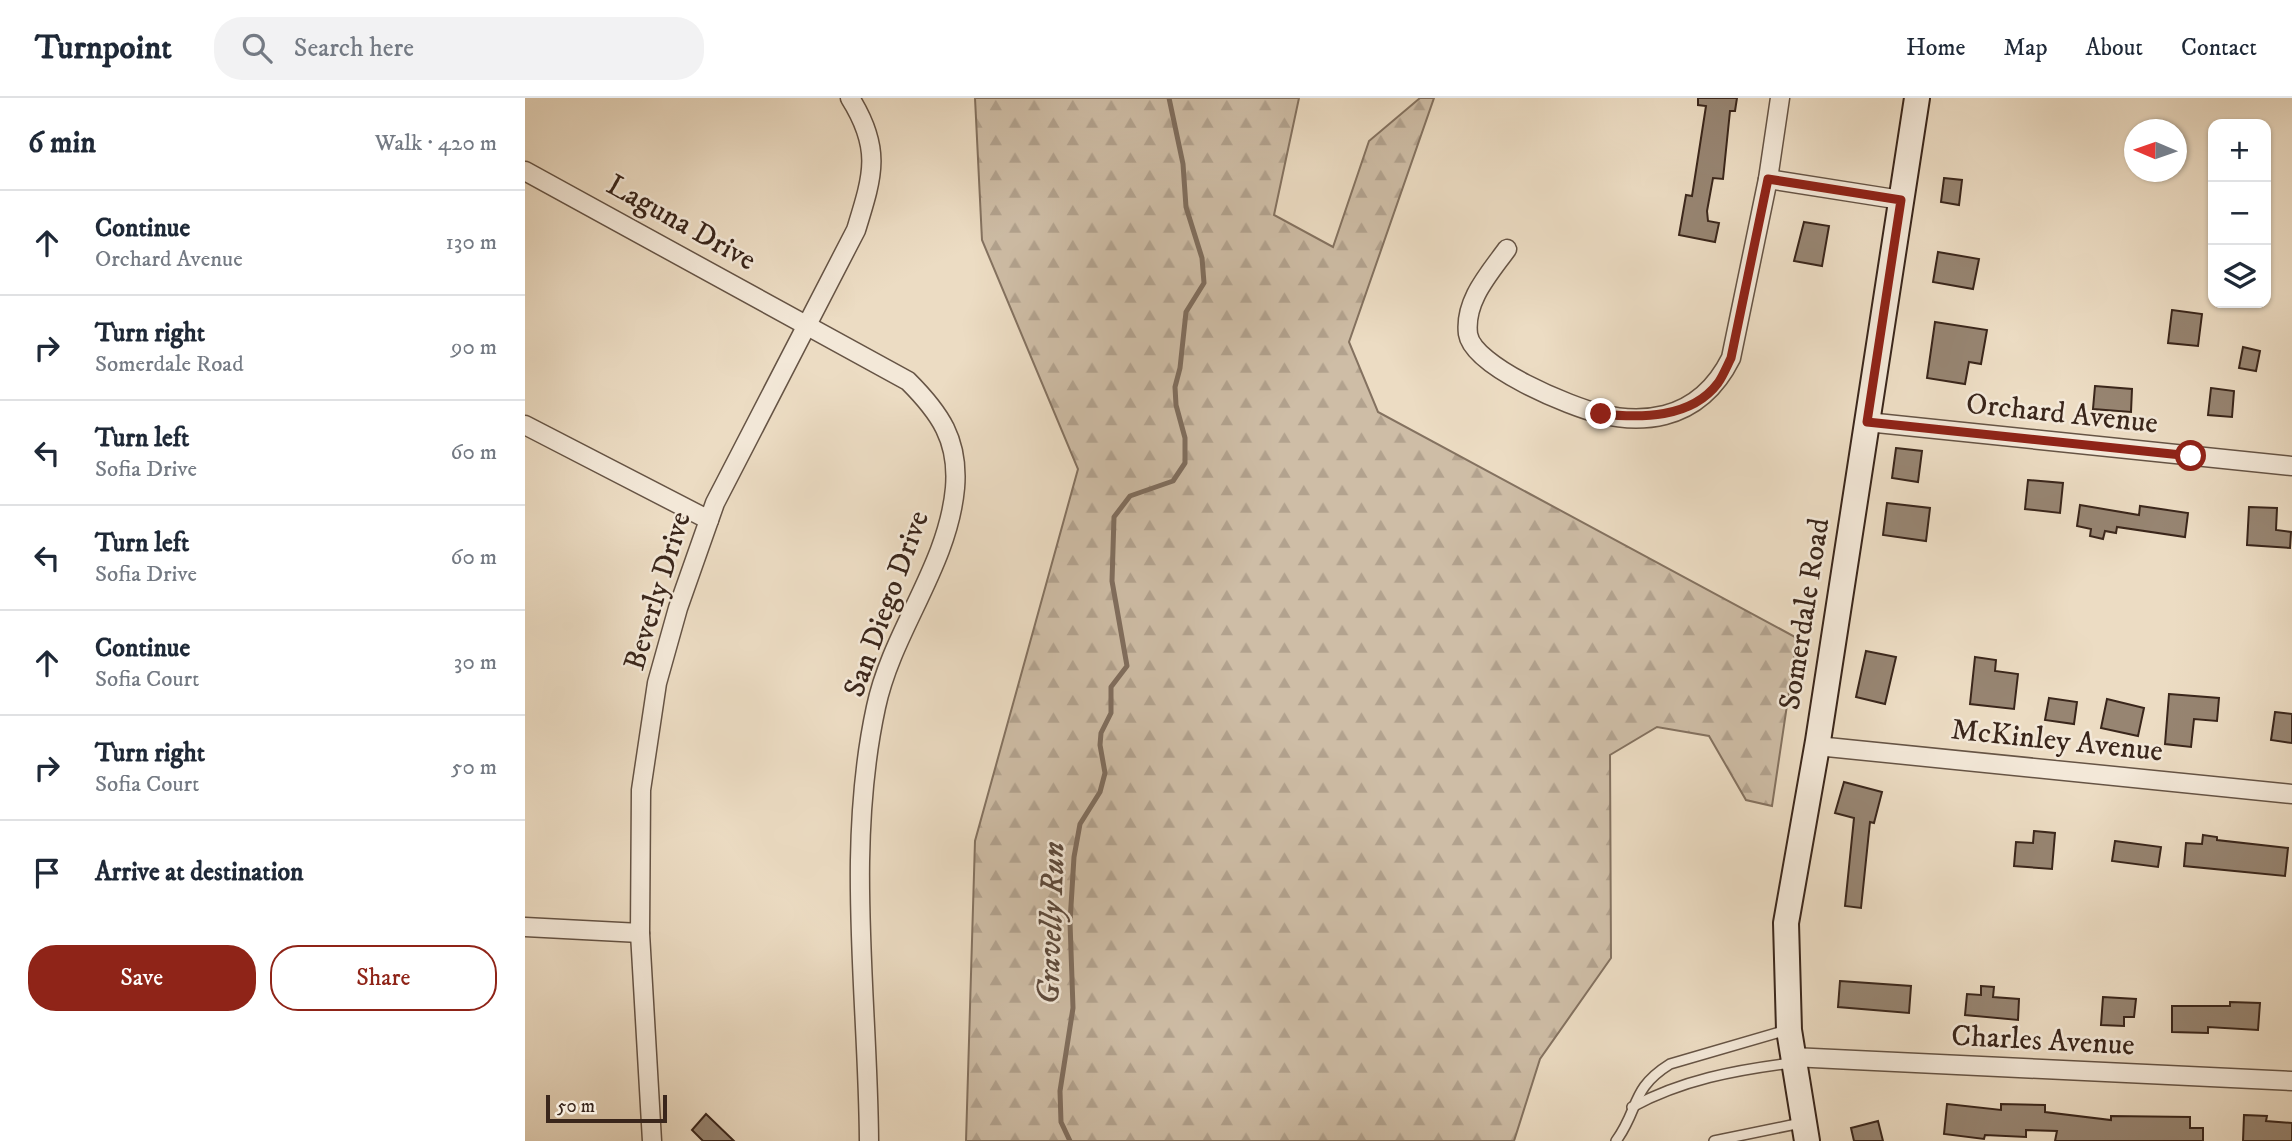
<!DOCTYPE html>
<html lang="en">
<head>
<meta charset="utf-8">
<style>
  :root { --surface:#fff; --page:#f2f2f3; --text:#1f2937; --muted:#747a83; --line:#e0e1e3; --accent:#8f2418 }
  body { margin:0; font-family:"IM FELL DW Pica",serif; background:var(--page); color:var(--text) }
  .controls { position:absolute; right:21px; top:21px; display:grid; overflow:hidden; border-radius:14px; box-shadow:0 2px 5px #0004 }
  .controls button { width:63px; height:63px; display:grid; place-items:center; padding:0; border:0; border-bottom:2px solid var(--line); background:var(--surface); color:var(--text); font:35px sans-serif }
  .compass { position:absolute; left:1599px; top:21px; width:63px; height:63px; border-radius:50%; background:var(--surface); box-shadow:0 2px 5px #0004; rotate:272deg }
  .scale { position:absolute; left:21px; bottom:18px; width:121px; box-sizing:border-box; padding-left:7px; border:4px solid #3a261b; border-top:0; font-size:19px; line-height:24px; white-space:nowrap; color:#3a261b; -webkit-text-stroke:5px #f3e8d8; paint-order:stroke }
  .stop { position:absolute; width:21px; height:21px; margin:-16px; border:5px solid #8f2418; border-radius:50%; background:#fff }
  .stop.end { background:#8f2418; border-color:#fff; box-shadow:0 2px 7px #0008 }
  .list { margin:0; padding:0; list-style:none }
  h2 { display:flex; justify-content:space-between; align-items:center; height:91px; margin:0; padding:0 28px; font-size:30px }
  h2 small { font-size:23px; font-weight:400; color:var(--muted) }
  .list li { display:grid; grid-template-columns:46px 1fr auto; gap:21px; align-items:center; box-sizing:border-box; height:105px; padding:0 28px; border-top:2px solid var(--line) }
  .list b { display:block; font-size:26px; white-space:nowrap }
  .list p { margin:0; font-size:23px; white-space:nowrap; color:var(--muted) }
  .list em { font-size:23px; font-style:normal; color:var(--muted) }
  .actions { display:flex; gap:14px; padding:21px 28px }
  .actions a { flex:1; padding:16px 0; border:2px solid var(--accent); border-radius:28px; text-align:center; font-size:24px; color:var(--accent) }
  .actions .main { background:var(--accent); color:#fff }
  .icon { flex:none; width:38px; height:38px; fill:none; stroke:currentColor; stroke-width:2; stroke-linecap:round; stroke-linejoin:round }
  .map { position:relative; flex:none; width:1767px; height:1043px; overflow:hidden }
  header { display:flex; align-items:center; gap:42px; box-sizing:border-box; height:98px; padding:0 35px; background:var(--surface); border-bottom:2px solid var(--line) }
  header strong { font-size:33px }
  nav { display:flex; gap:38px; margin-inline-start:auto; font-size:24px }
  .search { width:490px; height:63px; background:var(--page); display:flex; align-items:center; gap:18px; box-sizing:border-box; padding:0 24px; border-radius:28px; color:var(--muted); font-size:26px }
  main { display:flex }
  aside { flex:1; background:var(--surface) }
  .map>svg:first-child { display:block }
  .forest { fill:url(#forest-firs); stroke:#847260; stroke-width:2 }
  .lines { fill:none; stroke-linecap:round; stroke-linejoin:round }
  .stream { stroke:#806e5e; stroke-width:5 }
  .building { fill:#978572; stroke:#3a261b; stroke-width:2 }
  .lane-casing { stroke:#665445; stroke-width:12 }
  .street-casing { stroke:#665445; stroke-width:21 }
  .secondary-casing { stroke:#3a261b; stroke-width:28 }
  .lane { stroke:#f3e8d8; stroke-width:9 }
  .street { stroke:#f3e8d8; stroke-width:18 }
  .secondary { stroke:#f3e8d8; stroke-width:24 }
  .route { stroke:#8f2418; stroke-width:9 }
  .labels { text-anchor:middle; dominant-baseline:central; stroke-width:5; stroke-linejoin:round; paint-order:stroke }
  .street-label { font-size:30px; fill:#3a261b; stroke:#f3e8d8 }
  .water-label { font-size:32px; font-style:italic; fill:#5d4a3c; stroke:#f3e8d8 }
</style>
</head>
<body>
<header>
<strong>Turnpoint</strong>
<div class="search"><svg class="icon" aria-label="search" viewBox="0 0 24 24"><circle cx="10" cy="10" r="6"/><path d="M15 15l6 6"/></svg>Search here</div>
<nav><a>Home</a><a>Map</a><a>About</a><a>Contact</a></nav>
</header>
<main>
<aside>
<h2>6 min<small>Walk · 420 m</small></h2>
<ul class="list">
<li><svg class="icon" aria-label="ahead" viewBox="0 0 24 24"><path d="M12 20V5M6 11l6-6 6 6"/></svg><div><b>Continue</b><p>Orchard Avenue</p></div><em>130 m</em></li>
<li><svg class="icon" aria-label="right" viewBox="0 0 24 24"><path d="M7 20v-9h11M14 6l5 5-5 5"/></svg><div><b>Turn right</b><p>Somerdale Road</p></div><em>90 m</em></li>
<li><svg class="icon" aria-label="left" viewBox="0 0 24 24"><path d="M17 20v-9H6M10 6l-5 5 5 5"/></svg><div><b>Turn left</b><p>Sofia Drive</p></div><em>60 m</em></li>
<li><svg class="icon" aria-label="left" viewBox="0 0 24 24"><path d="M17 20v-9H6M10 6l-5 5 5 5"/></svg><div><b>Turn left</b><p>Sofia Drive</p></div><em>60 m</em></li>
<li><svg class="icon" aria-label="ahead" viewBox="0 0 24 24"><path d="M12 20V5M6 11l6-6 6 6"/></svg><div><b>Continue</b><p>Sofia Court</p></div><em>30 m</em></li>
<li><svg class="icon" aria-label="right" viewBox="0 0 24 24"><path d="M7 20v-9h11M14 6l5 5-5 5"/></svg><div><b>Turn right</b><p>Sofia Court</p></div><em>50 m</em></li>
<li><svg class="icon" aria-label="arrive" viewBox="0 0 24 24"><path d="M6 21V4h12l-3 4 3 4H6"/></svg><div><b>Arrive at destination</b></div></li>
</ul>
<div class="actions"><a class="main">Save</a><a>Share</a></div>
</aside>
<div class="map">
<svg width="1767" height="1043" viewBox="0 0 1767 1043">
  <defs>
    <pattern id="forest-firs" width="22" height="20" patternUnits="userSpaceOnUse" patternTransform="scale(1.75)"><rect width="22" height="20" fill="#cebda6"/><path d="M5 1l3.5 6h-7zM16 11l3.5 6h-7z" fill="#b2a28e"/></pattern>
  </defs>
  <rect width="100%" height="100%" fill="#ecdcc3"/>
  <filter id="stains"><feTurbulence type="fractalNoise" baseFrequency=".00286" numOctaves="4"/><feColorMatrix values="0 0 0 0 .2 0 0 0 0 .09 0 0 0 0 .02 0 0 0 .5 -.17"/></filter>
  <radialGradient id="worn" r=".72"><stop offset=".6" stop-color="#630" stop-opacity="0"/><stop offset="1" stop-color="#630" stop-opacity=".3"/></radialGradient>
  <polygon class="forest" points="450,0 774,0 749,117 808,149 844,43 895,0 909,0 824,244 853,314 1272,540 1247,708 1221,702 1184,638 1132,629 1085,657 1086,860 1015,961 989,1043 441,1043 450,743 553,371 457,142"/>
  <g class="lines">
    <polyline class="stream" points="545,1043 536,1024 535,993 548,910 545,824 549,759 555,726 575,694 580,675 575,647 576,635 586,615 586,589 602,568 587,483 589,419 605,398 648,383 660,365 660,340 651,307 650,289 655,270 661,214 679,185 677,160 661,109 658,66 644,0"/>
  </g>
  <g class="building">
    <polygon points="1173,0 1212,0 1210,13 1205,13 1198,81 1188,80 1182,113 1183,123 1194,125 1190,144 1154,137 1161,97 1167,98 1181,8 1173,7"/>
    <polygon points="1419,80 1437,82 1434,107 1416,104"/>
    <polygon points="1279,124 1304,128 1297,168 1269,163"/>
    <polygon points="1413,154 1454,161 1448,191 1408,184"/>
    <polygon points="1647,212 1677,216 1673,248 1643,245"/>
    <polygon points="1410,224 1462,232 1456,266 1444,264 1440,286 1402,280"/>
    <polygon points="1718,249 1735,253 1731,273 1714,270"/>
    <polygon points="1570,288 1607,291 1606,314 1568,311"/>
    <polygon points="1686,290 1709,293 1707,319 1683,317"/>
    <polygon points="1371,350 1397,353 1393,384 1367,380"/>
    <polygon points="1503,382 1538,385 1535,415 1500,411"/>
    <polygon points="1362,405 1405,410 1401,443 1358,437"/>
    <polygon points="1555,407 1614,417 1615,408 1663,415 1660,439 1592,429 1591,435 1580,433 1578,441 1565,438 1566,431 1552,428"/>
    <polygon points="1724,409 1752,410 1751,432 1766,434 1765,450 1722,447"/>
    <polygon points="1341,553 1371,559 1360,606 1331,599"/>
    <polygon points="1450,559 1471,562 1470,573 1493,576 1489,611 1445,606"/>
    <polygon points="1644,596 1694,600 1692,623 1669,621 1666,649 1640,646"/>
    <polygon points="1524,600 1552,604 1549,626 1520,622"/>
    <polygon points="1582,601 1619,610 1613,638 1576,630"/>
    <polygon points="1750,614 1767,616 1767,645 1746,642"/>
    <polygon points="1319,684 1357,694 1349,725 1345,724 1336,810 1320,808 1329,720 1310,715"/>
    <polygon points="1509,733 1530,735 1527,771 1489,768 1491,744 1508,745"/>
    <polygon points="1678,737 1692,739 1692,742 1763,750 1760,778 1659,768 1661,745 1677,746"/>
    <polygon points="1590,743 1636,749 1633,769 1587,763"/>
    <polygon points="1315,883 1386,888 1384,915 1313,909"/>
    <polygon points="1456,888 1469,889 1468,899 1494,901 1493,922 1440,917 1442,896 1456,897"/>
    <polygon points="1578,899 1611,901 1609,919 1599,919 1599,928 1576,927"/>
    <polygon points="1705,904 1735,905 1733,932 1683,929 1683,935 1647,934 1647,908 1705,908"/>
    <polygon points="1422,1006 1476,1012 1476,1006 1520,1007 1520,1014 1586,1022 1586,1018 1665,1019 1665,1030 1678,1030 1678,1043 1530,1043 1532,1033 1501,1032 1501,1039 1460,1037 1459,1041 1419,1036"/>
    <polygon points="181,1016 209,1043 178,1043 167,1032"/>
    <polygon points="1719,1017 1742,1018 1741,1023 1767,1025 1767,1043 1718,1043"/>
    <polygon points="1353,1023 1358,1043 1329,1043 1326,1030"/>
  </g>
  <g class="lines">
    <g class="lane-casing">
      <g id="lane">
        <path d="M1107,1009C1157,982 1210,972 1266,965"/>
        <path d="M1091,1043C1115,1010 1105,991 1145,966L1262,932"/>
        <polyline points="1189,1043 1276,1025"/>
      </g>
    </g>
    <g class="street-casing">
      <g id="street">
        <path d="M0,73L383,283C415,315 434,342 430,390C423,468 367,533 351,609C320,752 343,899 344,1043"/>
        <polyline points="1243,81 1376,102"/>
        <path d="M982,151C964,176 939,203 943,236C948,269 1046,309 1076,316C1096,321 1120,322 1140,317C1171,309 1192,288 1206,260L1243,81L1255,0"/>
        <polyline points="1342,324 1767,368"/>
        <polyline points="0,327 184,422"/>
        <polyline points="1292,648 1767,696"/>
        <polyline points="0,829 115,835"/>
        <polyline points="1267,959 1767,983"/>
        <path d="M127,1043L115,835L116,692L132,585L153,510L190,405L331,132C348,77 357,51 325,0"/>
      </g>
    </g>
    <g class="secondary-casing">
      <polyline id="secondary" points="1282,1043 1264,932 1261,825 1293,643 1392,0"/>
    </g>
    <use href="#lane" class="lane"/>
    <use href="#street" class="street"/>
    <use href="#secondary" class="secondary"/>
  </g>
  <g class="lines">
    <path class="route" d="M1076,316C1115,320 1166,321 1193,285C1198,278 1202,268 1206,260L1243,81L1376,102L1342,324L1666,358"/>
  </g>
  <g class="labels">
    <g class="street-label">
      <text transform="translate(156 125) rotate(29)">Laguna Drive</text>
      <text transform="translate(1537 316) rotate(6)">Orchard Avenue</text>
      <text transform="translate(133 493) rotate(-73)">Beverly Drive</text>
      <text transform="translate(362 506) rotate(-70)">San Diego Drive</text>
      <text transform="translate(1280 516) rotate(-81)">Somerdale Road</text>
      <text transform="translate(1532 643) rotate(6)">McKinley Avenue</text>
      <text transform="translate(1518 943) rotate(3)">Charles Avenue</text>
    </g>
    <g class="water-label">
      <text transform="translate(527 825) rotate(-88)">Gravelly Run</text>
    </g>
  </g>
  <rect width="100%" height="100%" filter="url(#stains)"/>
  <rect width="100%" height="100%" fill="url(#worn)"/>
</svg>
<div class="controls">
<button>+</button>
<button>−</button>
<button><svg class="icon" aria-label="layers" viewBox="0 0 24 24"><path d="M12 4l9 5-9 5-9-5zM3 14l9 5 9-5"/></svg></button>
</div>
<svg class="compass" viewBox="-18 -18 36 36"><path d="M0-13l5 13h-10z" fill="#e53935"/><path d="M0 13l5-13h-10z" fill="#747a83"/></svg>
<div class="scale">50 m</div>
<div class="stop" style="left:1666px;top:358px"></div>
<div class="stop end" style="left:1076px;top:316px"></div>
</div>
</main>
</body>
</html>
